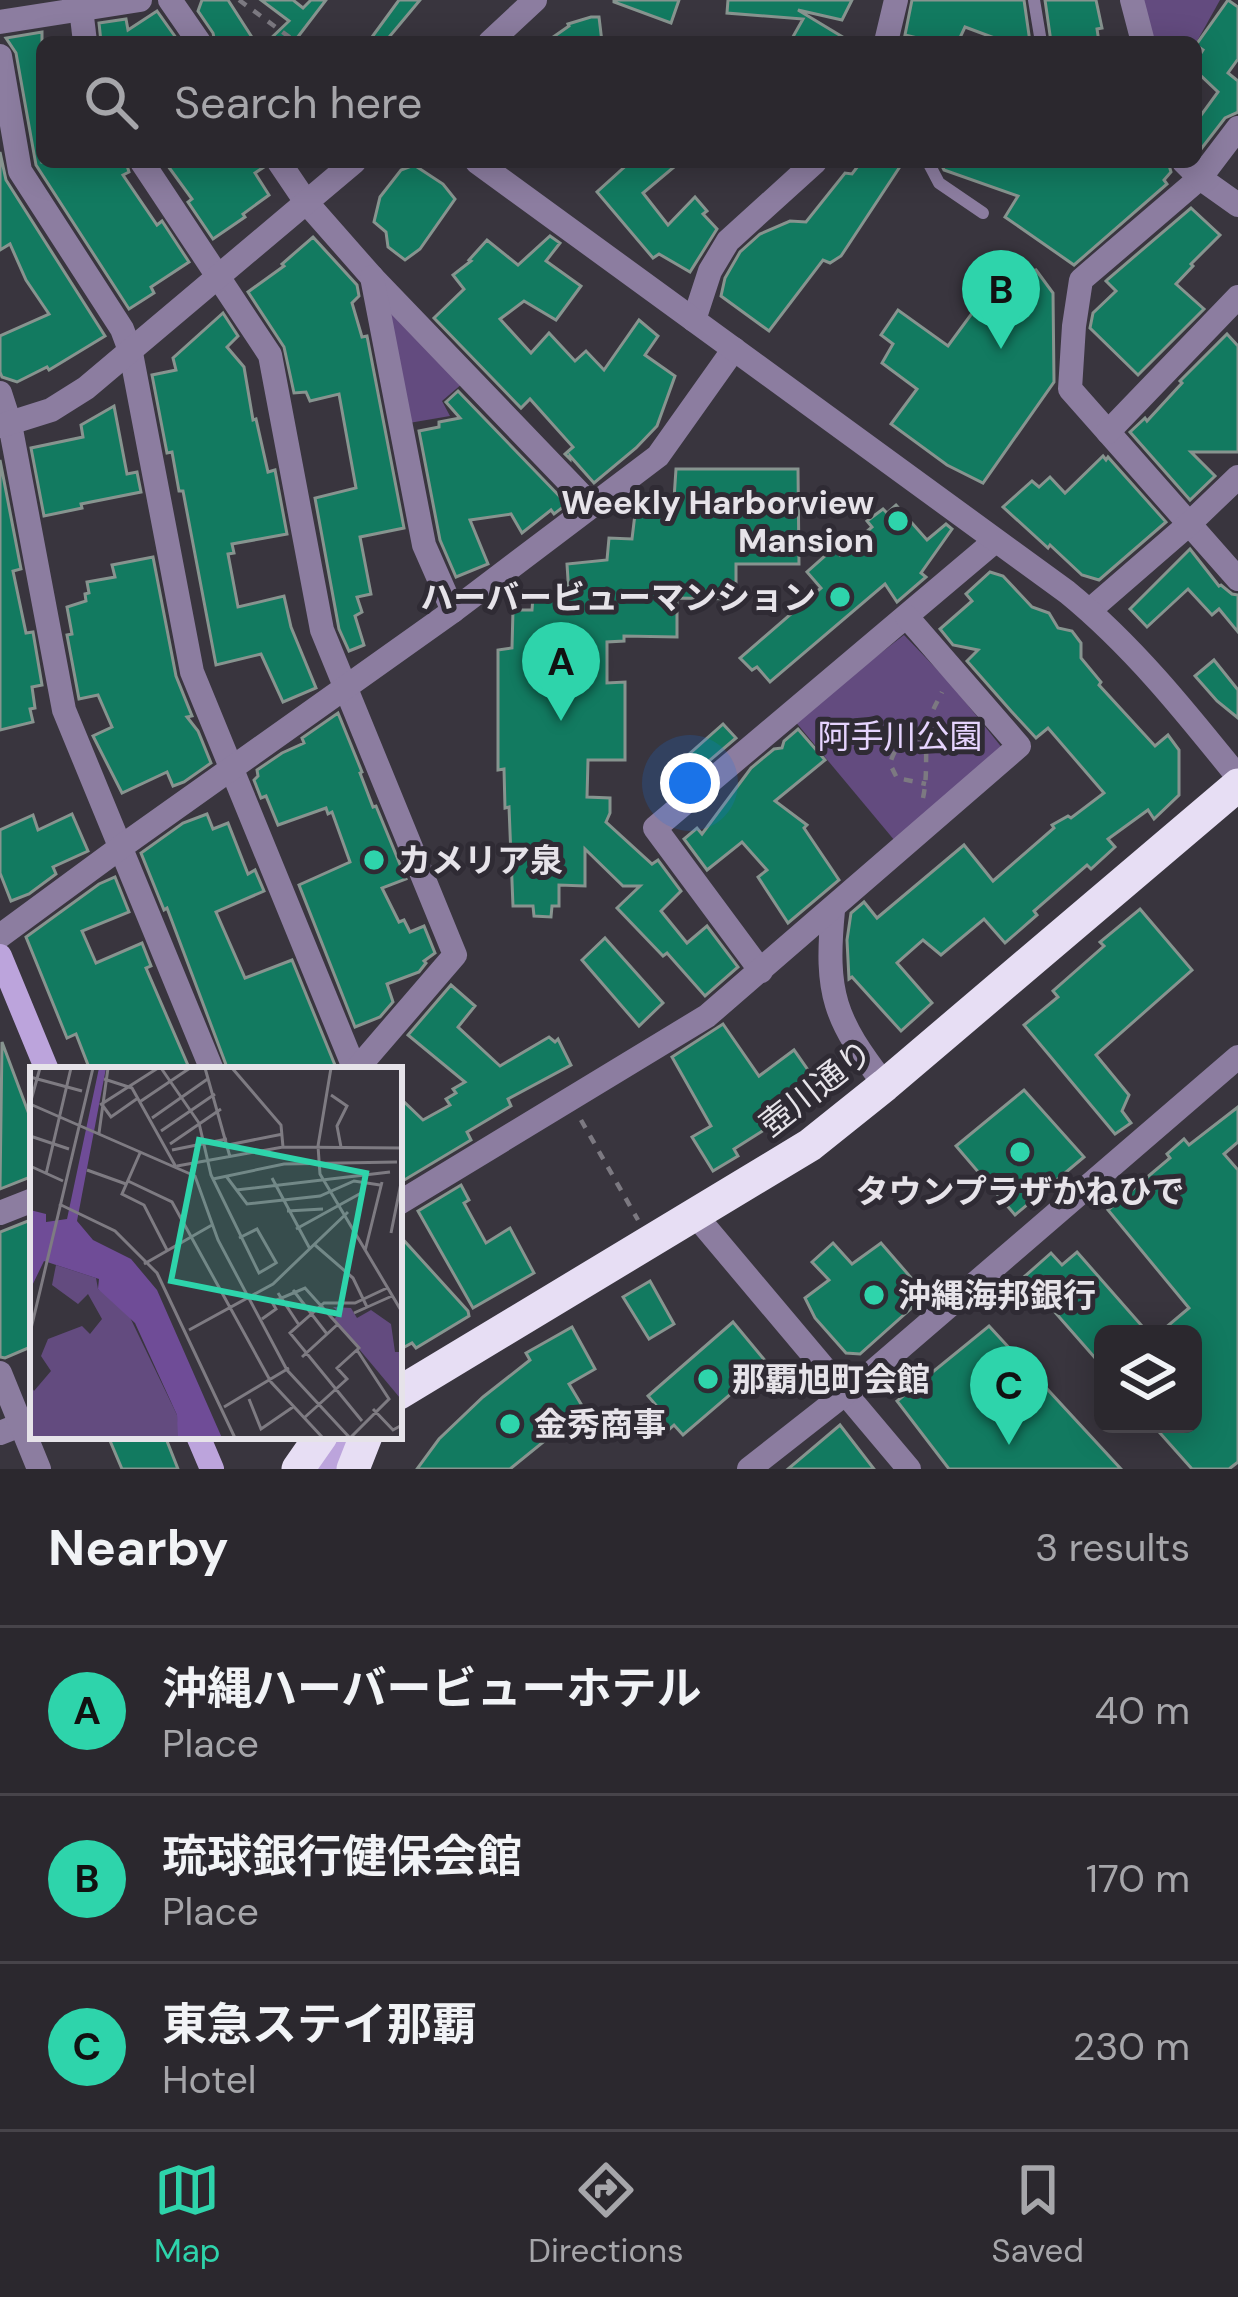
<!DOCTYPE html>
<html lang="en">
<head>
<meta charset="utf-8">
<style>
  :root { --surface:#2b282e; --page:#333036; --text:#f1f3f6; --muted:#a6a6aa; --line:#47444a; --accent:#2ed4ab }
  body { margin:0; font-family:"DM Sans","Noto Sans JP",sans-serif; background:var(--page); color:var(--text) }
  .controls { position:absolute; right:36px; bottom:36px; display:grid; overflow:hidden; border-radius:18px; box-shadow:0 6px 30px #0003 }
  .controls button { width:108px; height:108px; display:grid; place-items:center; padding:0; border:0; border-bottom:3px solid var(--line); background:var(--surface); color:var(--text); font:60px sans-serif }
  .you { position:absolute; left:690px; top:783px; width:42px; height:42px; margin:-30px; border:9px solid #fff; border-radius:50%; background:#1a73e8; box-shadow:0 0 0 18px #1a73e833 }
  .badge { display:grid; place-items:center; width:78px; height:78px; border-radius:50%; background:var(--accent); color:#111; font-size:39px; font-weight:700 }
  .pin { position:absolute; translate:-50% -99px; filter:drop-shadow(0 3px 6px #0008) }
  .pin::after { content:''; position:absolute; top:63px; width:42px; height:36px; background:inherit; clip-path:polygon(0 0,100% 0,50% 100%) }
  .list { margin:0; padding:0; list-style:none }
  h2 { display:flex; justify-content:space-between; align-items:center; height:156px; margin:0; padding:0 48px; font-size:51px }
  h2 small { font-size:39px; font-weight:400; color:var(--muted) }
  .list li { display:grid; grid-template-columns:78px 1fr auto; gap:36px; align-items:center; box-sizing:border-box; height:168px; padding:0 48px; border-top:3px solid var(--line) }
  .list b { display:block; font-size:45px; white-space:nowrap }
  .list p { margin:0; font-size:39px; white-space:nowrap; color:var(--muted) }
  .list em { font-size:39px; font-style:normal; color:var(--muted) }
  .icon { flex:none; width:66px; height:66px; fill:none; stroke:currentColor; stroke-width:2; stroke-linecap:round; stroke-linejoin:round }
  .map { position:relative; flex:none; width:1238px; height:1469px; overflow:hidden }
  .search { position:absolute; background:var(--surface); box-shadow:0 6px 30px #0003; left:36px; right:36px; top:36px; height:132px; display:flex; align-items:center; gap:30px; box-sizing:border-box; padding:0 42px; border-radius:18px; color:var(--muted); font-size:45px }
  .sheet { height:660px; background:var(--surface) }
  nav { display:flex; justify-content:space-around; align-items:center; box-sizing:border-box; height:168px; border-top:3px solid var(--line); background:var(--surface); font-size:33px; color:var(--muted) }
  nav a { display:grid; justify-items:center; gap:6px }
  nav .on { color:var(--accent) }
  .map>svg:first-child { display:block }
  .green { fill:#634b7f }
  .building { fill:#127a60; stroke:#87948f; stroke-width:3 }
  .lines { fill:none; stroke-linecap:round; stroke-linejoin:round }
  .path { stroke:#7c7981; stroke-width:4.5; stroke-dasharray:9 9; stroke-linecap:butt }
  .service { stroke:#8c7da0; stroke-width:12 }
  .minor { stroke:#8c7da0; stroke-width:24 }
  .tertiary { stroke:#8c7da0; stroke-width:24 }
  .secondary { stroke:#bca4dc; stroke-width:24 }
  .trunk { stroke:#e7def4; stroke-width:33 }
  .poi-dot { fill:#2ed4ab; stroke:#2f2b34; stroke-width:4.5 }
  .labels { text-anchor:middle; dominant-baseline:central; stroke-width:10; stroke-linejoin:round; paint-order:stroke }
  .poi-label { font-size:33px; font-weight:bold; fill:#e6e3e9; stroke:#2f2b34; text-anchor:start }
  .park-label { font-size:33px; fill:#e6d4fe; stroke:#2f2b34 }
  .street-label { font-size:33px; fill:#e6e3e9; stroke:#2f2b34 }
  .inset-road { fill:none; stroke:#7e7b82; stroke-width:3 }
  .view { fill:#2ed4ab; fill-opacity:0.15; stroke:#2ed4ab; stroke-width:6 }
  .inset-edge { fill:none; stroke:#e6e3e9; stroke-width:6 }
</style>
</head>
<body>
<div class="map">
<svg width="1238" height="1469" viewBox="0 0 1238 1469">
  <rect width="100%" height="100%" fill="#39353e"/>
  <g class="green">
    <polygon points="1143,0 1220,0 1196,43 1153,42"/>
    <polygon points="386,307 463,383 442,401 450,416 409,423"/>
    <polygon points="904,635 951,684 1003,749 895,841 794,720"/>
  </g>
  <g class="building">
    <polygon points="202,0 228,0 255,42 215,42 213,33 198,11"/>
    <polygon points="261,0 293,0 303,8 311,0 326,0 294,42 267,42 289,21"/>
    <polygon points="399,0 420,0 385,42 379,42 372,37"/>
    <polygon points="614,0 679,0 671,23 614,2"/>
    <polygon points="728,0 852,0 842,20 798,10 851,42 790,42 803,19 727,13"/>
    <polygon points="912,0 1024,0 1030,42 1005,42 965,27 958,42 934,42 905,35"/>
    <polygon points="1045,0 1096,0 1102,28 1097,29 1099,42 1051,42"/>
    <polygon points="1228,0 1238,7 1238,59 1228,73 1238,81 1238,112 1225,118 1198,153 1196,151 1196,122 1218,92 1196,71 1196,61 1203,50 1196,45"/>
    <polygon points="157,11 179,42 101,42 99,23 126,19 128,30"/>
    <polygon points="591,17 599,17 602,42 546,42 569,26 568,24"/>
    <polygon points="42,32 42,162 126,162 129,172 123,175 157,225 162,221 189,262 151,287 154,293 129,309 36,165 16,53 6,38"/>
    <polygon points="0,152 6,180 105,336 49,370 47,367 17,382 2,377 0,372 0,336 49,314 26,280 10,244 0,250"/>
    <polygon points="165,162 263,162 264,167 255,173 269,195 243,214 245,217 213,239 188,202 192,199"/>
    <polygon points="630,162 680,162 643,193 668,225 695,197 707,211 703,214 717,229 690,272 659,254 653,258 597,192"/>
    <polygon points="861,162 903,162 841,256 830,263 823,260 769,331 721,296 725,278 740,252 760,234 790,221 806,222 845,173 852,174"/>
    <polygon points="940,162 1091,164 1092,162 1168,162 1171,172 1164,180 1167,184 1074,265 1005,217 1018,196 944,170"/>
    <polygon points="414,165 443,184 455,199 420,249 405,260 388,247 386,232 374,222 380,197 401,170"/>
    <polygon points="1191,208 1220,235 1191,264 1193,266 1176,284 1204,309 1138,375 1090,328 1093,313 1116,291 1106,281 1108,279"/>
    <polygon points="550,236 560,243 546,261 581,286 556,320 524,301 500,319 531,353 549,333 575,361 586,351 604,370 639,320 658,336 645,355 675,376 657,426 636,448 594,483 570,456 570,459 565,454 573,447 530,399 521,408 434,318 464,289 453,275 471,261 469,260 487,240 518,265"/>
    <polygon points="313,237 357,285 359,296 352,303 362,337 367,336 404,528 360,537 371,594 357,597 362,612 355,616 364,645 349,651 339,629 315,498 356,488 339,394 310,401 306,392 294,393 284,347 248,292 284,266 282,264"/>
    <polygon points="1036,270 1053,293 1054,382 983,483 947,465 891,424 917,389 882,363 893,344 881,335 898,310 948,346 995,282 1012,274"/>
    <polygon points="223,313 238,336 227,347 244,367 253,420 256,419 268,472 275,470 287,534 232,544 234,553 228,554 238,607 284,596 291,627 316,688 283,702 261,654 216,665 183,491 179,491 172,452 167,453 152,375 176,370 173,358"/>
    <polygon points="1227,334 1238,346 1238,452 1191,452 1215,476 1190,500 1130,432 1145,418 1147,421 1182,383 1180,381"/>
    <polygon points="458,391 567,504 554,514 551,510 522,533 511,514 470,520 488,564 456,577 440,540 419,431 439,427 439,422 460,418 446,402"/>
    <polygon points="114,406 127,474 137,472 141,492 81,504 82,508 44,516 31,448 83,437 81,425"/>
    <polygon points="1103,456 1106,460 1108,457 1166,522 1099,580 1082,575 1050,545 1048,548 1003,507 1032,481 1039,487 1050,477 1065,493"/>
    <polygon points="0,460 21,569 13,571 26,633 33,632 42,685 32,687 35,708 30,709 33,722 0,730"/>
    <polygon points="676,469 798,469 799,564 736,564 736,599 677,598 677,637 624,636 624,641 607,642 607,683 625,682 625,760 588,760 587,797 610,798 610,813 606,822 652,864 658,860 681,891 661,911 687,943 707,926 738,967 705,996 667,953 663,956 617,908 640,886 623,886 585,849 585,886 559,885 559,906 552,906 551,917 534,916 533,906 513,906 509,807 505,808 504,769 498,770 498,650 512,648 513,610 532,610 533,597 569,595 567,564 607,560 609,538 632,539 635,514 673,514"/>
    <polygon points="896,505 927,540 946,524 952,529 921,573 926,577 897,602 885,584 770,682 757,667 752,670 740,658 821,588 807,572 834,548 840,555 872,527 867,521 883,509 887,513"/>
    <polygon points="1190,549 1219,586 1221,585 1232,594 1238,595 1238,632 1219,609 1212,615 1188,589 1147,627 1130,609"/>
    <polygon points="153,557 176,676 192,716 187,717 198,731 211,763 184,782 173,786 167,772 122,793 93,736 112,727 98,695 79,699 67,635 72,634 67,607 86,601 85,594 89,593 87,582 115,577 112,565"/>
    <polygon points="990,572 1003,576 1032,607 1049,613 1058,628 1072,631 1081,643 1081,658 1101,682 1099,685 1155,746 1168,735 1179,750 1179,795 1154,819 1148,810 1108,839 1115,847 1091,869 1087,865 1034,911 1037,915 1005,943 984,919 941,955 923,940 897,963 932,1003 901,1031 852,977 849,979 847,940 851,913 864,902 877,918 964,845 993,881 1054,828 1052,825 1068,816 1071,818 1104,793 1048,728 1036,738 1011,711 967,661 978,650 953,645 940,629 972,601 966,594"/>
    <polygon points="1214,660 1238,690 1238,718 1217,701 1195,676"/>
    <polygon points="338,713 362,772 360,773 373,807 376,806 406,879 382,888 399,922 404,920 410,932 424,926 435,953 424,961 426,963 419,972 387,984 393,1002 380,1017 355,1027 299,885 350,862 332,812 328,814 326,808 278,825 266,796 261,798 254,780 258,776 257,770 282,753 304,743 302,738"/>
    <polygon points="723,724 736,738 689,778 678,764"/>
    <polygon points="798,729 825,760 775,801 807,825 804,828 839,880 788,923 758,877 767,870 742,842 707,870 684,839 697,828 702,834 751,768 774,749 782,748 784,741"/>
    <polygon points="72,814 88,851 53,867 56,874 29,894 11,901 0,873 0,830 33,815 38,830"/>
    <polygon points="207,814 213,829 228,823 248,874 255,870 264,891 216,912 245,978 292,960 337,1070 228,1070 167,908 164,910 141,853 183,823"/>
    <polygon points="115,877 129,912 82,931 96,963 142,943 151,966 146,968 190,1070 90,1070 76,1034 67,1038 26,937 99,884"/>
    <polygon points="1140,909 1192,970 1096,1055 1129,1095 1122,1111 1131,1123 1115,1134 1024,1025 1058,997 1053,991 1104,946 1100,942"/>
    <polygon points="605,938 663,1003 639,1026 582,960"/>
    <polygon points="451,985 475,1006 458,1027 500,1066 549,1037 555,1042 558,1039 571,1065 508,1099 511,1106 467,1132 471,1140 401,1182 399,1178 399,1097 423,1120 450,1105 446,1099 456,1093 453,1089 465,1082 408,1035"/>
    <polygon points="723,1024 759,1076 794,1050 824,1093 781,1124 778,1121 734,1149 738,1156 713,1171 692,1137 711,1126 672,1057"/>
    <polygon points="2,1042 33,1125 33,1176 0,1189"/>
    <polygon points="1024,1090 1084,1157 1015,1215 956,1146"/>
    <polygon points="1238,1107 1238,1142 1224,1154 1238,1170 1238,1462 1229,1469 1192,1469 1152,1424 1193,1424 1193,1334 1158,1334 1189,1308 1108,1210 1170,1158 1167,1154 1184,1139 1189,1145"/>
    <polygon points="461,1185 469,1200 464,1203 486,1243 510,1228 534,1273 473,1308 418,1211"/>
    <polygon points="33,1219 33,1346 5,1358 0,1357 0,1232"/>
    <polygon points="399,1235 468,1311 469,1316 416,1348 412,1343 399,1350"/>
    <polygon points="833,1243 852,1264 881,1243 926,1295 860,1354 846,1353 815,1318 805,1298 829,1280 812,1262"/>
    <polygon points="1077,1252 1149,1334 1103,1334 1103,1367 1024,1277 1051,1253 1062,1265"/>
    <polygon points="650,1281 674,1324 649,1339 623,1297"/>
    <polygon points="733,1322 767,1363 683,1435 674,1425 663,1435 650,1420 661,1411 648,1396"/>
    <polygon points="989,1326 1121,1469 949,1469 897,1401"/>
    <polygon points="572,1327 595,1369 569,1384 584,1409 510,1469 417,1469 439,1439 483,1397 530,1360 526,1353"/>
    <polygon points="840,1425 874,1469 788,1469"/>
    <polygon points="108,1436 165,1436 178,1469 122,1469"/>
  </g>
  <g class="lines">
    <g class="path">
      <polyline points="239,0 296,42"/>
      <path d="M926,739C905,736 895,745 890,764L897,778L926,784"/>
      <path d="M923,798C929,771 923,744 930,719C932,710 938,701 942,692"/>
      <polyline points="581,1120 638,1220"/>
    </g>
    <g class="service">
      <polyline points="1034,0 1041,42"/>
      <polyline points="928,162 939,183 983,213"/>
    </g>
    <g class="minor">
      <polyline points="80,0 85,42"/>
      <polyline points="170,0 199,42"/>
      <polyline points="1132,0 1143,42"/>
      <polyline points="0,22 140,0"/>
      <polyline points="886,42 896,0"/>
      <polyline points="0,56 20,171 122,329 131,353 192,672 355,1070"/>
      <polyline points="1238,128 1200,178 1081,280 1074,326 1070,389 1238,579"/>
      <polyline points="142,162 270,355 322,630 455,955 356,1070"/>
      <polyline points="279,162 306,202 372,277 592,506"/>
      <polyline points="1184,162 1200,178 1238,205"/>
      <polyline points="372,277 424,545 453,611"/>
      <polyline points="694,320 710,271 728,241 815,162"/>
      <polyline points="0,393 10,424 64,710 212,1070"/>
      <polyline points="1108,432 1238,297"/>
      <polyline points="1090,610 1188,525 1238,477"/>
      <path d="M833,910C825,994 834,1019 885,1085"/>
      <polyline points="0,936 121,847 453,611 658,456 734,349"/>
      <polyline points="761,971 655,828 995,541"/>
      <polyline points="399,1203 707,1016 1019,746 907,617"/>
      <polyline points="0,1433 33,1420"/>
    </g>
    <g class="tertiary">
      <polyline points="490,42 535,0"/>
      <path d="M477,162L1067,592C1133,646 1185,711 1238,777"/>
      <polyline points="0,426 51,410 86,388 354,162"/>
      <polyline points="0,1213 33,1200"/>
      <polyline points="696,1216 909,1469"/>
      <polyline points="0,1373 39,1469"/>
      <polyline points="749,1469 870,1374 1238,1057"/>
    </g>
    <g class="secondary">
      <polyline points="0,956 47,1070"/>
      <polyline points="198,1436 212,1469"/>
      <polyline points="328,1469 350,1436"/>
    </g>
    <g class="trunk">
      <polyline points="399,1393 810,1145 885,1085 1238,785"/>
      <polyline points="298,1469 321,1436"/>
      <polyline points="353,1469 366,1436"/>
    </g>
  </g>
  <g class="poi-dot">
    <circle cx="898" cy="521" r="12"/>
    <circle cx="840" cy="597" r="12"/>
    <circle cx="374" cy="860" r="12"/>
    <circle cx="1020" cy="1152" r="12"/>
    <circle cx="874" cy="1295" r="12"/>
    <circle cx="708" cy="1379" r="12"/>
    <circle cx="510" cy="1424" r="12"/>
  </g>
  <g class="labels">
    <g class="poi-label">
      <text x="874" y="502" text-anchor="end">Weekly Harborview<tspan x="874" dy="38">Mansion</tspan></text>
      <text x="816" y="597" text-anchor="end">ハーバービューマンション</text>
      <text x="398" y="860">カメリア泉</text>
      <text x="1020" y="1191" text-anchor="middle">タウンプラザかねひで</text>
      <text x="898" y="1295">沖縄海邦銀行</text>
      <text x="732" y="1379">那覇旭町会館</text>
      <text x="534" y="1424">金秀商事</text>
    </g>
    <g class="park-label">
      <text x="900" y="736">阿手川公園</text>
    </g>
    <g class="street-label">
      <text transform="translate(816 1088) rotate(-38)">壺川通り</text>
    </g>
  </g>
  <g transform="translate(30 1067)">
    <rect width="372" height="372" fill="#39353e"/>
    <path d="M26,198L66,211L68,222L95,240L147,348L150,371H0V317L4,324L21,304L11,289L18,272L52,259L60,267L72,252L58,227L48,237L22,218ZM303,240L321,241L327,251L341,243L361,257L365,285H372L370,331L304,252L310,246Z" fill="#634b7f"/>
    <path d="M69,1H76L47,154L63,173L101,192L127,223L192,371L148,370L147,348L105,256L68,222L69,212L14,194L0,223V143L16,147V155L37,152Z" fill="#6f4c97"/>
    <path class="inset-road" d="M131,1L169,56L181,108L229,206L246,196M175,1L200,90M202,1L251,58L253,80M0,10L52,24M74,12L102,21L146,100M301,28L317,39L307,59L311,80M111,34L160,1M0,37L10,1M0,37L165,109L188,173L257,303L320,371M70,38L128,1M73,39L81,50L108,31M122,51L179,11M131,64L185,27M69,66L78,1M0,69L39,82M140,77L191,42M198,78L253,67M288,79L290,107L372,245M288,79L301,1M142,83L197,72M110,86L92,127L114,138L137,183M0,99L33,114M147,99L253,80L372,81M57,103L96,117M16,107L41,1M196,109L217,137L290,129L324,114L350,118M242,111L280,182M183,112L254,97L367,95M98,114L142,135L241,315L293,371M206,123L360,105M29,137L85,164L127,206L205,371M257,144L293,142M266,162L333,125M361,166L372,111M209,171L227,162L247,197M285,178L323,211L337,240M335,184L352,115M114,197L182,158M263,223L297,267M248,226L269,258M324,246L362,229M232,252L246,242L242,235L275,221L329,281L307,301L317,312L274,351M159,263L243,217L318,145M0,266L63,1M272,290L308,257M219,332L231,362L263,340M194,340L259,301M343,342L363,363L372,358M332,354L260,266L294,236H325L357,221M321,370L359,332L327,283"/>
    <path class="view" d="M169,73L336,106L309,247L141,214Z"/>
    <rect width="372" height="372" class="inset-edge"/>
  </g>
</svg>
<div class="controls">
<button><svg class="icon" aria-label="layers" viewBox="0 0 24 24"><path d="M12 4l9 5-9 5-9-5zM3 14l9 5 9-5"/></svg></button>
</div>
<div class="you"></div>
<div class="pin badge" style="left:561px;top:721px">A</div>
<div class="pin badge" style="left:1001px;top:349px">B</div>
<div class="pin badge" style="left:1009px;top:1445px">C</div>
<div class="search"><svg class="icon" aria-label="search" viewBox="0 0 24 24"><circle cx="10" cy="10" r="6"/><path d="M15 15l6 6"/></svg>Search here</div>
</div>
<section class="sheet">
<h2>Nearby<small>3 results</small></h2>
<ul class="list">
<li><span class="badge">A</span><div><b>沖縄ハーバービューホテル</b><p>Place</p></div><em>40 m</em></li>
<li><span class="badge">B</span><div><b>琉球銀行健保会館</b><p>Place</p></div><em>170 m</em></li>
<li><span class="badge">C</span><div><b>東急ステイ那覇</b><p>Hotel</p></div><em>230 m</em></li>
</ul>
</section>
<nav>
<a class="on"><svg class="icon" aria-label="map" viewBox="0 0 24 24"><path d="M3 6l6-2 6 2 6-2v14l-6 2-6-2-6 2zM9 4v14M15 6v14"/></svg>Map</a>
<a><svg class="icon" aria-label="directions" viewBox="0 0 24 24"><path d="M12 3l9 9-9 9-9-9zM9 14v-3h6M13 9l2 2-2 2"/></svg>Directions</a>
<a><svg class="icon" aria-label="saved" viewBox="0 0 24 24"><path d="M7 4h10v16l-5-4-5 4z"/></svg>Saved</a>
</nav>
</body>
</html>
